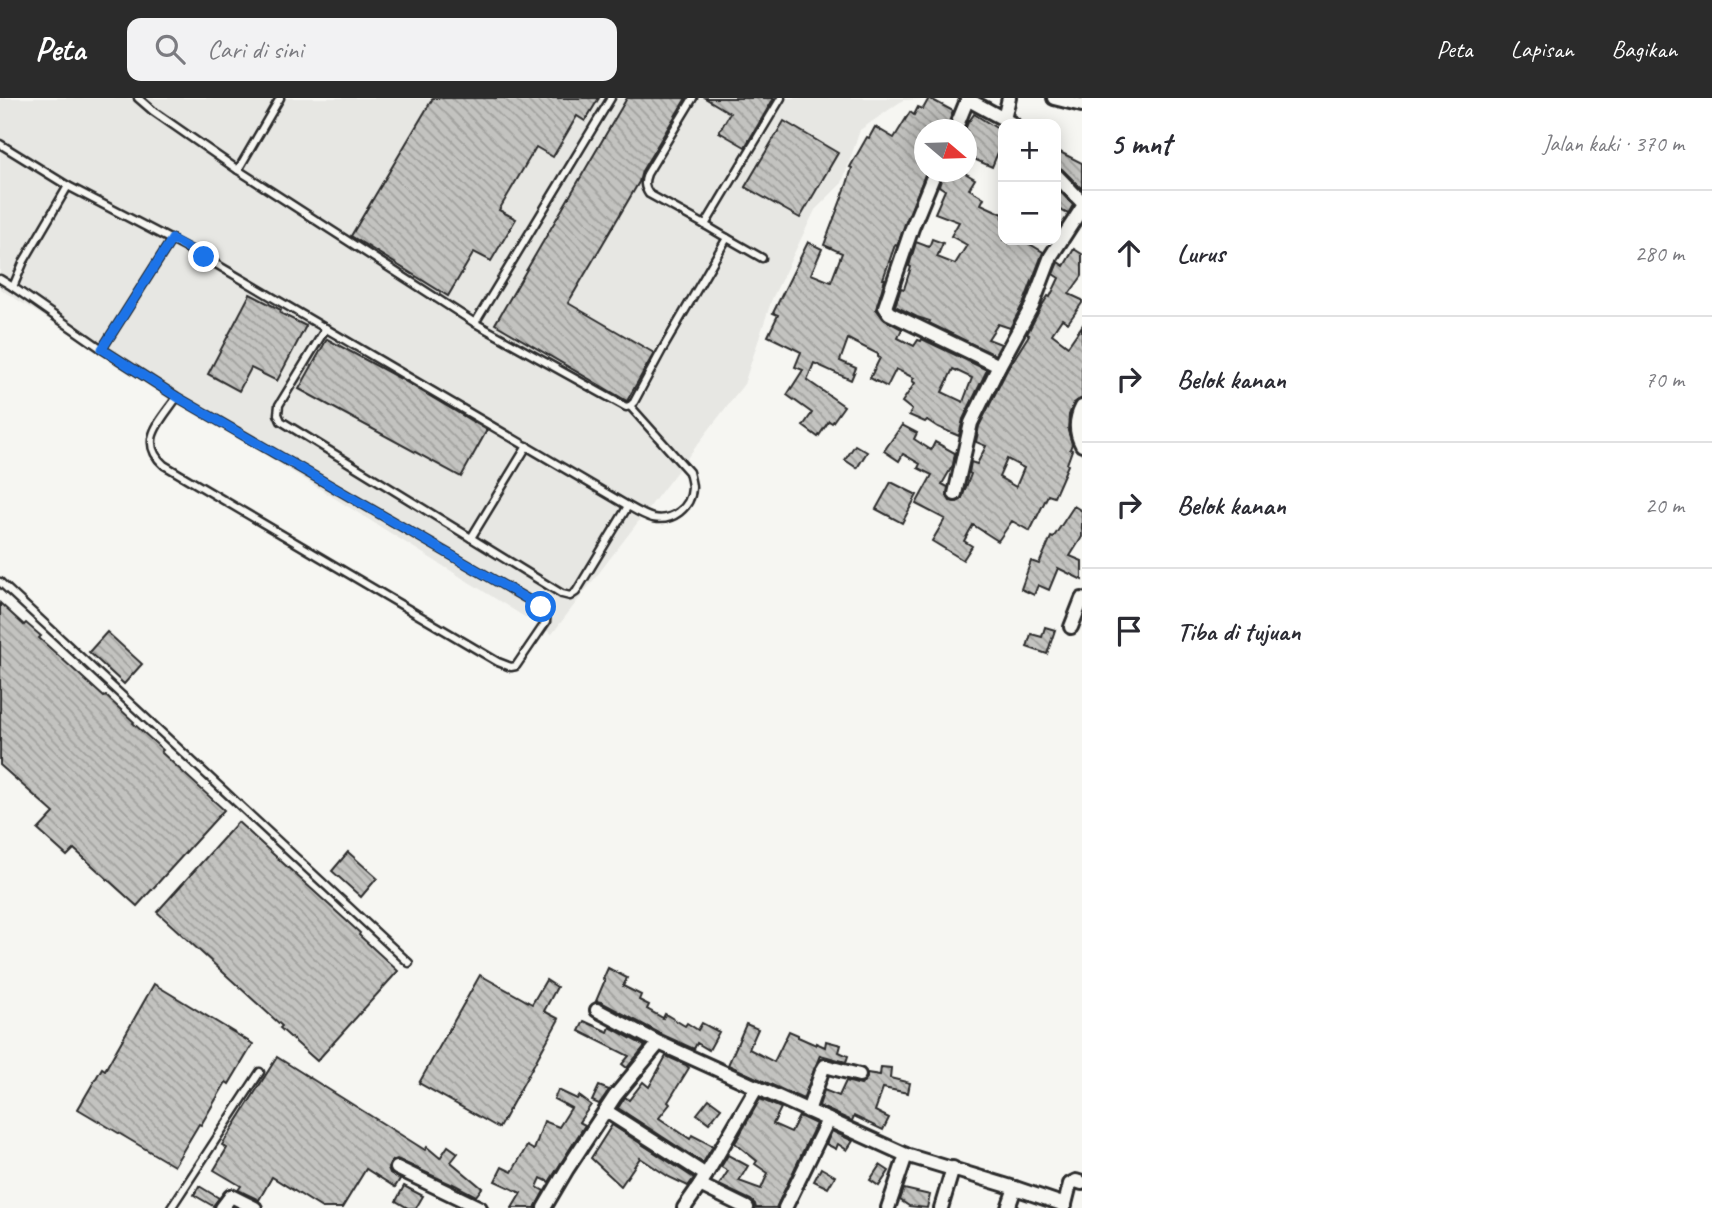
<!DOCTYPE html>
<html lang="id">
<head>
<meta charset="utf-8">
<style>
  :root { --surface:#fff; --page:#f2f2f3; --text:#2b2b33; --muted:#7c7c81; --line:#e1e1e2; --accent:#2b2b2b }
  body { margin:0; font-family:Caveat,sans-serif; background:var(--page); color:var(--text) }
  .controls { position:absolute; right:21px; top:21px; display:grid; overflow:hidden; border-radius:14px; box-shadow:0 4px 18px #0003 }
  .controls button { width:63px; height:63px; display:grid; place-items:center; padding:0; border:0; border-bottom:2px solid var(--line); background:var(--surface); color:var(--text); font:35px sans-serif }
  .compass { position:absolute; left:914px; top:21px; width:63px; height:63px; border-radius:50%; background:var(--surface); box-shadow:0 4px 18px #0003; rotate:109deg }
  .stop { position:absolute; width:21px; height:21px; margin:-16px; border:5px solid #1a73e8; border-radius:50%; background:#fff }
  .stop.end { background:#1a73e8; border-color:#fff; box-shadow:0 2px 7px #0008 }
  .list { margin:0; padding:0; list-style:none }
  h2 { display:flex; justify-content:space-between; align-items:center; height:91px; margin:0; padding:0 28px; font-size:30px }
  h2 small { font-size:23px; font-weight:400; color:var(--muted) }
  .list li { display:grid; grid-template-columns:46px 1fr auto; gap:21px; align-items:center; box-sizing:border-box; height:126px; padding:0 28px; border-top:2px solid var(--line) }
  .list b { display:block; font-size:26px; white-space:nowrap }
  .list em { font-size:23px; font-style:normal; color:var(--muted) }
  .icon { flex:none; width:38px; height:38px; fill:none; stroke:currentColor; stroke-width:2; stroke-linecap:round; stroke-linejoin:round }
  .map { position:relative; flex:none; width:1082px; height:1110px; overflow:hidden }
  header { display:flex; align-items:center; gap:42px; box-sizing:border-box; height:98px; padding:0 35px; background:var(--accent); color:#fff }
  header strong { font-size:33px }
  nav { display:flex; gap:38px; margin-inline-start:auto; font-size:24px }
  .search { width:490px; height:63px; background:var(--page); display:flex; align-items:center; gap:18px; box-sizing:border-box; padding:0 24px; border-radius:14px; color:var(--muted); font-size:26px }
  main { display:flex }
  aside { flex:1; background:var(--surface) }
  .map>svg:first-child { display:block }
  .built { fill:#e7e7e3 }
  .building { fill:url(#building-back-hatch); stroke:#2b2b2b; stroke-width:2; fill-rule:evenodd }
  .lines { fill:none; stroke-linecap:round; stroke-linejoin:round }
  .service-casing { stroke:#2b2b2b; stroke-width:11 }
  .minor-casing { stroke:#2b2b2b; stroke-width:18 }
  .service { stroke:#f6f6f2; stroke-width:6 }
  .minor { stroke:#f6f6f2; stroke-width:12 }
  .route { stroke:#1a73e8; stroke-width:9 }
</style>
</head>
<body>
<header>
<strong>Peta</strong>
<div class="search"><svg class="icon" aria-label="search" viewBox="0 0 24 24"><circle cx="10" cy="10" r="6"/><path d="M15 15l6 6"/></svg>Cari di sini</div>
<nav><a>Peta</a><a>Lapisan</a><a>Bagikan</a></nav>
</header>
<main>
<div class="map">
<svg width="1082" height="1110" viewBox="0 0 1082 1110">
  <defs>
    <pattern id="building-back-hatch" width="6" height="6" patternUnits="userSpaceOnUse" patternTransform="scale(1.75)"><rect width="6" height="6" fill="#c3c3c0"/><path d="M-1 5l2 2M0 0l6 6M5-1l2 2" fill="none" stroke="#9f9f9c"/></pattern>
  </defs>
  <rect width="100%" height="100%" fill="#f6f6f2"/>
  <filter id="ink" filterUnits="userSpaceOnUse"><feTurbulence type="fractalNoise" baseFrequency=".0143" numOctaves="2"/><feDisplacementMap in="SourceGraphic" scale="14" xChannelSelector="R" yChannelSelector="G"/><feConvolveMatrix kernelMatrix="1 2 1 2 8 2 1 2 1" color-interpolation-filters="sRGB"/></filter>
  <g filter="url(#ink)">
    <polygon class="built" points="0,0 924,0 924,1 903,2 860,32 842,85 815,112 772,201 744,286 552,536 0,191"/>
    <g class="building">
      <polygon points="433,0 599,0 585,23 577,18 553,59 536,49 499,112 516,121 491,163 474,154 448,198 351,138"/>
      <polygon points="627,0 686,0 642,73 639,84 568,205 654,255 627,303 495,226"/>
      <polygon points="705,0 774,0 745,49 719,34 730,15"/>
      <path d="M929,0L953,13L946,32H925V74H926L897,148L895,147L883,181H885L876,211L885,222L902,231L898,240L914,248L918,242L921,243L922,241L987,272L963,321L959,338L938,329L927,322L925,324L909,317L912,312L902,304L915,285L912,283L914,280L896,271L887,289L870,280L880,260L878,259V256L848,241L840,263L856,270L851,282L814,265L807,282L844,308L832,325L829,323L818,339L803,328L812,315L787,297L803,272L795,269L801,254L768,238L778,217L773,215L808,144L822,151L811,176L831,184L842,155L824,147L847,86L852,70L850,69L867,39L869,40L875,29L894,40L910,14L914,17L918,9L923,11ZM953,271L972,280L963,304L942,294Z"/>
      <polygon points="974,16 998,31 997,33 1003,37 1003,55 999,52 992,69 967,58 967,32 965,32 969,22 970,22"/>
      <polygon points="784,23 838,55 800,120 745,89"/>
      <polygon points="1056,52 1082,65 1082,91 1062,71 1056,68"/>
      <polygon points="944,74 963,74 975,81 969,91 984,100 981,106 1003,116 1003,142 1023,142 1043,154 1024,204 1010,230 998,226 988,241 1001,246 995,257 929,225 930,223 917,219 895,208 901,190 904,191 911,169 909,168 916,144 929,149 932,141 943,145 937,159 955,166 967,147 951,138 959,124 935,115 945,92 939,88"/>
      <polygon points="1056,89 1073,107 1068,116 1056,110"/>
      <path d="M1074,151L1082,156V178L1069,196L1082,202V205L1068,225L1062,221L1052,236L1068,248L1082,228V300L1074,305L1069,317L1068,333L1072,346L1070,351L1072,352L1067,366L1068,367L1054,399L1048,397L1030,433L1012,423L998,443L973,427L964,443L972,448L963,462L932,443L945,421L916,406L932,377L918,370L920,366L903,356L899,363L884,353L902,327L917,335L914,341L931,352L935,344L955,355L953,367L942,386L948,389L947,398L950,403L957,404L961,402L971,376L969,375L971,364L977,366L986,348L976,344L979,328L1007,272L1029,237L1027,236L1041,209L1048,198L1050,199L1059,180L1053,176L1058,164L1064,168ZM1007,361L1024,370L1016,389L999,379Z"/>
      <polygon points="250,196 281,212 280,215 306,228 277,283 251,270 239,293 208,276"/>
      <polygon points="327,241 401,281 487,332 461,379 299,291"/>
      <polygon points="855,347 867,354 857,370 845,362"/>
      <polygon points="891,384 917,397 902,425 876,411"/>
      <polygon points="1074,408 1082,413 1082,439 1070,458 1082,463 1082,482 1058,470 1049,492 1038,487 1034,497 1021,491 1031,463 1039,466 1051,439 1053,440"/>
      <polygon points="0,505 24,527 26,525 41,538 39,540 104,599 106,598 134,624 133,625 163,652 161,654 224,712 137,808 74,751 67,758 38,732 54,715 0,667"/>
      <polygon points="1045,529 1055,532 1047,556 1027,549 1031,536 1042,539"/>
      <polygon points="107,534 142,566 124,586 89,554"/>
      <polygon points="238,724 360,835 359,837 398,873 317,963 280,930 282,928 157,814"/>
      <polygon points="348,754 377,780 361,799 332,773"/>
      <polygon points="608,870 627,880 623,888 641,897 639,902 649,907 647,911 663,920 665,916 685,928 687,925 698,932 702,925 719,934 709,952 697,945 694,951 663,937 601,904 596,903 605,882 603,881"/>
      <polygon points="480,877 532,906 546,882 557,889 544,913 559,921 499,1030 419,985"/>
      <polygon points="154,886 253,946 229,986 226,984 201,1027 199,1026 174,1068 78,1011 102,970 105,972"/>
      <polygon points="584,923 608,934 610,929 645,948 627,970 622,966 629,958 579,933"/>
      <polygon points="746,926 758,931 749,951 774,964 789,933 798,937 798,939 816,947 816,945 825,949 826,943 841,947 839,954 848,958 846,964 820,957 803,1001 728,967"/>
      <polygon points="666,958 686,967 689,970 668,1004 670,1006 659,1020 690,1041 692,1037 713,1048 703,1065 618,1010 625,999 629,1002 643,984 649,989"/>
      <polygon points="277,959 425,1052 427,1049 440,1060 448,1048 458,1055 451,1064 482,1090 476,1098 453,1086 453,1087 397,1061 392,1063 388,1070 390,1075 400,1081 395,1089 366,1071 342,1110 322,1110 272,1079 259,1102 238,1092 241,1088 214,1072 227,1050 222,1047"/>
      <polygon points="881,969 891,970 890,980 910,985 908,995 883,990 875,1013 889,1020 883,1032 854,1018 852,1023 819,1008 824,992 839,998 846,983 861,987 867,980 867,975 880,977"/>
      <polygon points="599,988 609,992 599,1006 592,1003"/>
      <polygon points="558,992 577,1001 579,998 591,1007 579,1024 585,1027 549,1084 541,1080 537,1089 544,1093 535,1110 512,1110 521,1095 495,1083 502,1069 512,1074 527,1048 534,1052 544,1023 559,1029 571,1010 554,1001"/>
      <polygon points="709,1001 721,1010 709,1025 697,1016"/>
      <polygon points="760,1001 781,1010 773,1026 791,1034 799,1018 816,1026 776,1110 756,1110 755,1106 751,1102 719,1087 728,1073 721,1069 728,1057 748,1068 739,1083 761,1091 768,1075 755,1066 757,1063 735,1045"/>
      <polygon points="612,1027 694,1080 688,1088 669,1079 640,1060 621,1088 591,1060"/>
      <polygon points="832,1033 853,1043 847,1052 838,1046 836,1051 826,1046"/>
      <polygon points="880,1067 889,1073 879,1088 870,1082"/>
      <polygon points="821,1070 835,1078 828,1090 814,1083"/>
      <polygon points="199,1088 219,1100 213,1108 194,1097"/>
      <polygon points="404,1088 423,1098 416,1110 408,1110 396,1103"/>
      <polygon points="904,1091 930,1097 927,1110 909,1108 900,1102"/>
    </g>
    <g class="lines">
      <g class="service-casing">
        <g id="service">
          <polyline points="138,0 153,13 238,72 475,225 626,309 630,308 634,304 662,252 727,140 705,127"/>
          <path d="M693,0L647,76C644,84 644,89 649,96L705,127L781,0"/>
          <path d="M0,46L68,88L204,159L628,408C635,412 645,418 653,420C672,424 691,410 692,390C692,385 690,379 689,374L630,308"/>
          <polyline points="238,72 280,0"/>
          <polyline points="68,88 24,163 13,189 102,251"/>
          <polyline points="727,140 762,160"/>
          <path d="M172,141L102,251L177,299L541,509C546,514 547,517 546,524L516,568L511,569L498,564L164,367C137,343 161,323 177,299"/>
          <polyline points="0,181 13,189"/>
          <polyline points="475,225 611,0"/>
          <polyline points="326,230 279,307 278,316 281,323 562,496 570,498 576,494 628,408"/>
          <polyline points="471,440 527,348"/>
          <polyline points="0,484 409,865"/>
          <polyline points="171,1110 260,974"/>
        </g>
      </g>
      <g class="minor-casing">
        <g id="minor">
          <polyline points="1054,0 1082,7"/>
          <polyline points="967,1 1013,26"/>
          <polyline points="1004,21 1009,0"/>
          <polyline points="955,32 968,0"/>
          <polyline points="935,74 912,130 885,209 889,215 999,268"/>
          <polyline points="1056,77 1082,104"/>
          <path d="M1082,309C1075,322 1075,334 1082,347"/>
          <polyline points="955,396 971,325 999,268 1032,208 1051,158 1082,110"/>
          <polyline points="1071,529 1082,501"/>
          <polyline points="597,912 659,945"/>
          <polyline points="606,1013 706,1077"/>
          <polyline points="808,1013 822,973 825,968 859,977"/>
          <polyline points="397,1070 480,1110"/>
          <polyline points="700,1087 747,1110"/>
          <polyline points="222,1110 231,1098 255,1110"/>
          <polyline points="544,1110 567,1071 615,998 659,945 906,1057 1015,1090 1065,1107"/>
          <polyline points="684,1110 700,1087 757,989"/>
          <polyline points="785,1110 828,1022"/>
          <polyline points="888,1110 906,1057"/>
          <polyline points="941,1110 953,1070"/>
          <polyline points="1008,1110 1015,1090"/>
          <polyline points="1064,1110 1070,1086 1076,1083 1082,1085"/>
        </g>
      </g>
      <use href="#service" class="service"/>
      <use href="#minor" class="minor"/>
    </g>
  </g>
  <g class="lines" filter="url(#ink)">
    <polyline class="route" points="204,159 172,141 102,251 177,299 541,509"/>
  </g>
</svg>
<div class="controls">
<button>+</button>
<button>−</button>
</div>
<svg class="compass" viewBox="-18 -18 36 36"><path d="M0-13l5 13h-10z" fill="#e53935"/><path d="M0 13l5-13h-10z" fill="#7c7c81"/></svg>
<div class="stop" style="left:541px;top:509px"></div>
<div class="stop end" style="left:204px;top:159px"></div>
</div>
<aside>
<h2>5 mnt<small>Jalan kaki · 370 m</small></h2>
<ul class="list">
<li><svg class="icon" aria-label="ahead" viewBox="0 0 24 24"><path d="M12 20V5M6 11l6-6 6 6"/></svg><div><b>Lurus</b></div><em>280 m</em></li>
<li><svg class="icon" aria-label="right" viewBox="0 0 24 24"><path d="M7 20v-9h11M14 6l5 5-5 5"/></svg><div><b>Belok kanan</b></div><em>70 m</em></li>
<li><svg class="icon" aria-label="right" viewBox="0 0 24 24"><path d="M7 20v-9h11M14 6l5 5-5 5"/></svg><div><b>Belok kanan</b></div><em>20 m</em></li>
<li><svg class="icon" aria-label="arrive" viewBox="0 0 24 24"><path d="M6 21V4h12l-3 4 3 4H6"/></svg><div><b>Tiba di tujuan</b></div></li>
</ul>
</aside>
</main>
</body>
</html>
